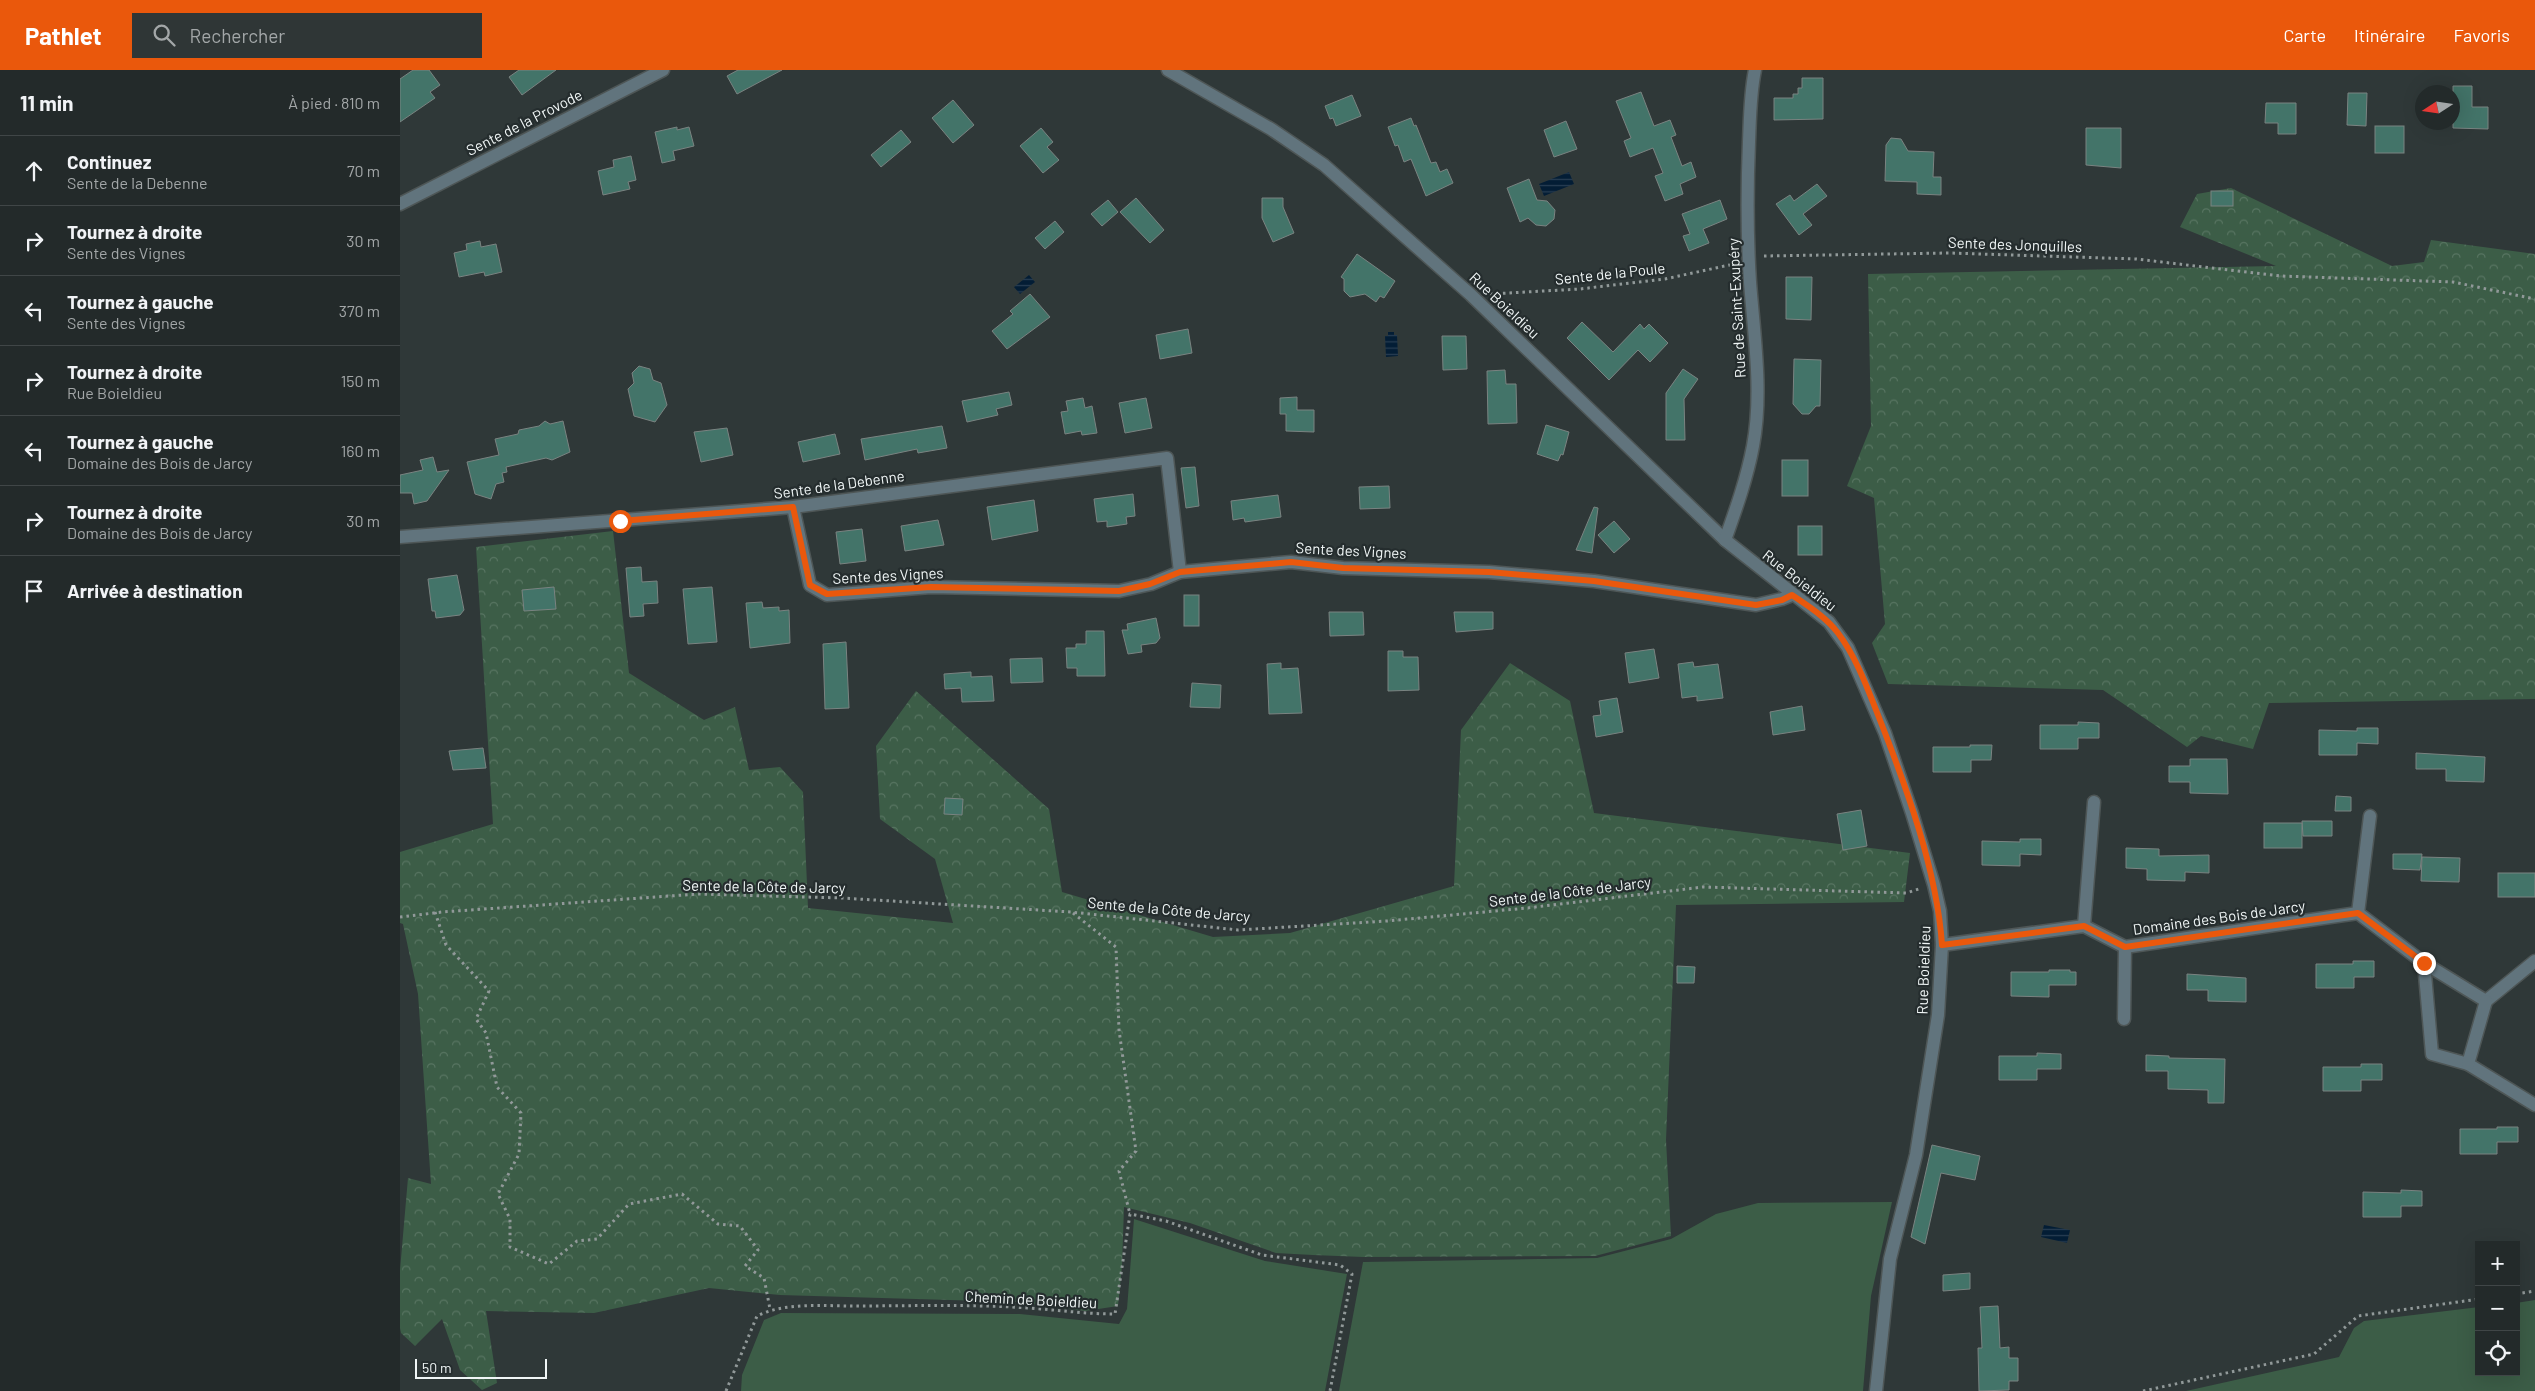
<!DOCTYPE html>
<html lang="fr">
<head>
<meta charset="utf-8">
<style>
  :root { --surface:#232a2a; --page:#2f3636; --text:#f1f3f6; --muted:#a3a7a8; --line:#404647; --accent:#ea580c }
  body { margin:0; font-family:Barlow,sans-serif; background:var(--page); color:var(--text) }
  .controls { position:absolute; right:15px; bottom:15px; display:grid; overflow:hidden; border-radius:0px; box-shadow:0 5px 20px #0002 }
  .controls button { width:45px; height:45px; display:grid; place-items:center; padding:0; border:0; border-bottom:1px solid var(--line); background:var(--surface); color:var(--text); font:25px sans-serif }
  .compass { position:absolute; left:2015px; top:15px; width:45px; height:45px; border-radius:50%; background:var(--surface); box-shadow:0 5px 20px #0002; rotate:258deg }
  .scale { position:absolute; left:15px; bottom:12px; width:132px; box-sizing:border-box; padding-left:5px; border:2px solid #f0f6f6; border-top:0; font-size:14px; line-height:18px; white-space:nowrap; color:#f0f6f6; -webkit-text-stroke:4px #252d2e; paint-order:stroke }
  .stop { position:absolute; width:15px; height:15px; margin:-11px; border:4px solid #ea580c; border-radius:50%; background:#fff }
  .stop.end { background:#ea580c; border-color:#fff; box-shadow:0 1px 5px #0008 }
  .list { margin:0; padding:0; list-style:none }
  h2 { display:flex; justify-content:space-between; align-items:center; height:65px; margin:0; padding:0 20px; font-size:21px }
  h2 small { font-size:16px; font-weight:400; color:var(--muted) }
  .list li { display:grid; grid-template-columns:32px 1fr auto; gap:15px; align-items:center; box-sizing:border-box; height:70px; padding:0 20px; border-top:1px solid var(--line) }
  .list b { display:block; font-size:19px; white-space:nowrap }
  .list p { margin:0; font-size:16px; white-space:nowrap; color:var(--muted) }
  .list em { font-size:16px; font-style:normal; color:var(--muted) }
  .icon { flex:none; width:28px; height:28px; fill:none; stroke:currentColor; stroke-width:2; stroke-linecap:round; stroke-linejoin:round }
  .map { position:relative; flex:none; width:2135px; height:1321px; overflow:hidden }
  header { display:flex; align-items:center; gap:30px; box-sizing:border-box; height:70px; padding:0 25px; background:var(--accent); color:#fff }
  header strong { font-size:24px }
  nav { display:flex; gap:28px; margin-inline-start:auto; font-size:18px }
  .search { width:350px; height:45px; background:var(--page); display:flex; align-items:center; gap:12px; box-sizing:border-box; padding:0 18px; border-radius:0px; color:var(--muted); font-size:19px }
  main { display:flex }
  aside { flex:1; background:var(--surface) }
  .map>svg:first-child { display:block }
  .grass { fill:#3c5d47 }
  .forest { fill:url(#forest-crowns) }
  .water { fill:url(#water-rules) }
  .building { fill:#437469; stroke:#7a8381 }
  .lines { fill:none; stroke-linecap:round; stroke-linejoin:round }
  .minor-casing { stroke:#4e5656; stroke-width:15 }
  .path { stroke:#919999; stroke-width:3; stroke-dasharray:2.5 4; stroke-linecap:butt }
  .minor { stroke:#61747d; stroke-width:12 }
  .route { stroke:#ea580c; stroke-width:6 }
  .labels { text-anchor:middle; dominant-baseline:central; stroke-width:4.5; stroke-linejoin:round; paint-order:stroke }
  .street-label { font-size:15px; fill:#f0f6f6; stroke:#252d2e }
</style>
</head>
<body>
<header>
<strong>Pathlet</strong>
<div class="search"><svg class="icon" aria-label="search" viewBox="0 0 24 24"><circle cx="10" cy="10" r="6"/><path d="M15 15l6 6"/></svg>Rechercher</div>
<nav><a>Carte</a><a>Itinéraire</a><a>Favoris</a></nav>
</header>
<main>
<aside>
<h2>11 min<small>À pied · 810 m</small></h2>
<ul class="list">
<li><svg class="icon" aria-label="ahead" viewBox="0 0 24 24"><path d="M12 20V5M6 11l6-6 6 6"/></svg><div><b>Continuez</b><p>Sente de la Debenne</p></div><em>70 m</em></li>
<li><svg class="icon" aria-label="right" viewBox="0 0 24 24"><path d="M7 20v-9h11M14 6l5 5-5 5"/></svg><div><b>Tournez à droite</b><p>Sente des Vignes</p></div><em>30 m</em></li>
<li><svg class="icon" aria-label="left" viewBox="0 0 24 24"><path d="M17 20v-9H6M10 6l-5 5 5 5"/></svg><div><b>Tournez à gauche</b><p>Sente des Vignes</p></div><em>370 m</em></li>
<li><svg class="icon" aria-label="right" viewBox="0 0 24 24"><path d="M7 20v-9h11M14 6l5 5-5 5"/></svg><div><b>Tournez à droite</b><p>Rue Boieldieu</p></div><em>150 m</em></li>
<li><svg class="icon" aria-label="left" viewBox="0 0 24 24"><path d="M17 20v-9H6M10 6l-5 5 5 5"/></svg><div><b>Tournez à gauche</b><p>Domaine des Bois de Jarcy</p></div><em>160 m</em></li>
<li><svg class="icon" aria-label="right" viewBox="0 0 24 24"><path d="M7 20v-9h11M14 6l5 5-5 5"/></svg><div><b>Tournez à droite</b><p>Domaine des Bois de Jarcy</p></div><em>30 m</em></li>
<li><svg class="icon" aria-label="arrive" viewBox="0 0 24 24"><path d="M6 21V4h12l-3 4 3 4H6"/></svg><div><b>Arrivée à destination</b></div></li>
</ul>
</aside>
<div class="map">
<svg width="2135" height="1321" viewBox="0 0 2135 1321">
  <defs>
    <pattern id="forest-crowns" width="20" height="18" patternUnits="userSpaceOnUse" patternTransform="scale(1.25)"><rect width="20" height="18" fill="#3c5d47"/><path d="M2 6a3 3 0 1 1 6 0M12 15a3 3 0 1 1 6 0" fill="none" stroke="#587562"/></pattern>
    <pattern id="water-rules" width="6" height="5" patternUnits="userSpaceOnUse" patternTransform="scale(1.25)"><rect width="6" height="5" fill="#031d35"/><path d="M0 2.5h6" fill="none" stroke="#283e53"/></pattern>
  </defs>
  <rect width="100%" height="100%" fill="#2f3838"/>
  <g class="grass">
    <polygon points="1492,1132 1471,1226 1463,1321 939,1321 963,1192 1197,1188 1271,1169 1316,1144 1358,1133"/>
    <polygon points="734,1149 865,1191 947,1204 925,1321 341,1321 342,1305 364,1250 381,1243 620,1244 719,1254 727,1239"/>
    <polygon points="2135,1230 2135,1321 1786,1321 1939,1287 1954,1258 1964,1251 2079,1237 2079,1302 2116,1302 2116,1233"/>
  </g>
  <g class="forest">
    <polygon points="1831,118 1992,196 2024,192 2031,170 2135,184 2135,629 1869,633 1853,679 1801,666 1787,677 1703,620 1488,614 1472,573 1485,554 1474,428 1447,416 1471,356 1468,204 1876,196 1780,157 1797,124"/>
    <polygon points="213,461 229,603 304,650 335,637 349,700 380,697 403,722 408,838 553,853 535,789 480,749 476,676 516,621 649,739 662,822 813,867 890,863 1054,816 1061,660 1110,593 1170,631 1194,743 1510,783 1504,832 1276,835 1266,1070 1271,1166 1195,1186 964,1187 913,1185 876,1183 790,1153 724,1137 722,1196 718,1236 685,1241 618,1232 380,1225 309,1218 194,1243 86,1241 97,1313 82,1320 60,1300 42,1249 15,1276 1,1263 0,1258 0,1200 8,1108 31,1114 18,924 3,854 0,853 0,782 93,754 76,477"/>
  </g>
  <g class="water">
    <polygon points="1169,102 1174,114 1144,126 1139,114"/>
    <polygon points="629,205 635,212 620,224 614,217"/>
    <polygon points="988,262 994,262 994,265 997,265 998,286 986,287 985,266 988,266"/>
    <polygon points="1644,1155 1670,1160 1667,1173 1641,1167"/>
  </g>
  <g class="building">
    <polygon points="13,0 29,0 40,15 30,22 35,28 0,52 0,9"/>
    <polygon points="119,0 156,0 122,25 109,7"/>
    <polygon points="338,0 382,0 337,24 327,6"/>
    <polygon points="1402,8 1423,8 1423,49 1374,50 1374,28 1393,28 1393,24 1398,24 1398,18 1402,18"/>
    <polygon points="2053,16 2072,16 2072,37 2088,37 2088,59 2053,58"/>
    <polygon points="1241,22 1254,56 1270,50 1276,65 1271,67 1282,96 1291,92 1296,107 1280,114 1283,124 1265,131 1255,106 1263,103 1253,78 1230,87 1224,71 1231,68 1216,31"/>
    <polygon points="1948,23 1967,23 1966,56 1947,55"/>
    <polygon points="952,25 961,46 936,56 933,48 930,49 925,36"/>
    <polygon points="553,30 574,55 553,73 532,48"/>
    <polygon points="1866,33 1896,33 1896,64 1878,64 1878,53 1865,53"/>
    <polygon points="1011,48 1014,56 1016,55 1031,93 1036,92 1040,102 1047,99 1053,113 1026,126 1011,89 1004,92 998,75 995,76 988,57"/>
    <polygon points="1166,51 1177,79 1154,87 1144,60"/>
    <rect x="1975" y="56" width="29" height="27"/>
    <polygon points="277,57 277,60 289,57 294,76 273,81 275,90 262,93 255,62"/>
    <polygon points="641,58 653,72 647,77 659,90 643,103 620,76"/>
    <polygon points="1686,58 1721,58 1721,98 1686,95"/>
    <polygon points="501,60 511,72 481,97 471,85"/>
    <polygon points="1491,68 1501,69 1508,81 1534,82 1533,107 1541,107 1541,125 1517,124 1517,112 1485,111 1486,75"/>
    <polygon points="231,86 236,110 228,112 230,119 203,125 198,101 214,97 213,90"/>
    <polygon points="1129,109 1137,130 1147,131 1155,140 1154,149 1146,156 1136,155 1128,148 1120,152 1107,118"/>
    <polygon points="1417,114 1427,126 1403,144 1412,155 1399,165 1376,134 1390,125 1394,131"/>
    <rect x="1811" y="121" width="22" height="15"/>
    <polygon points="736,128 764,160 750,173 720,142"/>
    <polygon points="862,128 883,128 883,137 894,163 873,172 862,148"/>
    <polygon points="708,130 718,142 702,156 691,144"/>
    <polygon points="1320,130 1327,149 1303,159 1309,173 1289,181 1283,166 1290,164 1282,144"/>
    <polygon points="655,151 664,162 645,179 635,168"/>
    <polygon points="80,171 81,177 96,174 102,202 85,206 84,202 59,207 54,183 67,180 66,174"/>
    <polygon points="957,184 995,211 984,228 980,226 976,232 965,224 950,227 944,221 944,209 941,207"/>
    <polygon points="1386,207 1412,207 1411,250 1386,249"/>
    <polygon points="630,224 650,247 607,279 592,261 613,244 610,241"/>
    <polygon points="1182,252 1213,282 1240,254 1244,259 1249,254 1268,273 1250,292 1238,280 1209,310 1167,268"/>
    <polygon points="788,259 792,283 760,289 756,265"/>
    <polygon points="1042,266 1066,266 1067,299 1043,300"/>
    <polygon points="1394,289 1421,290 1420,336 1416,336 1409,344 1402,344 1393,334"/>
    <polygon points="239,296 250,299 253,310 261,313 267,335 255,352 234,346 228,319 234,313 232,303"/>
    <polygon points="1283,299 1298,309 1284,329 1285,370 1266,370 1266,323"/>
    <polygon points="1105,300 1106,314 1116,314 1117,353 1088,354 1087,301"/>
    <polygon points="609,322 612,335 596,339 598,345 567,352 562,331"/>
    <polygon points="897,327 897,340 914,340 914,362 886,361 886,344 880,344 880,328"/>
    <polygon points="683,328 685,338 692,336 697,363 682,365 681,361 665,364 661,342 668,341 666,331"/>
    <polygon points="746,328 752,358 725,363 719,333"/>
    <polygon points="145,351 150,354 163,351 170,382 152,390 146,388 106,397 107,402 102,403 104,412 96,414 91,429 75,424 67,392 99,385 95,369 118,364 119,360 139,356"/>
    <polygon points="1146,355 1169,362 1163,385 1161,384 1158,391 1137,384"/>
    <polygon points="542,356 547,378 518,383 517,379 465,390 461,369"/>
    <polygon points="327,358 333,385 301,392 294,362"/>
    <polygon points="435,364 440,384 403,392 398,372"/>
    <polygon points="33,387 37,402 49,400 27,431 14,434 12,423 0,423 0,405 23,400 20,390"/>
    <rect x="1382" y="390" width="26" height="36"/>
    <polygon points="795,397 799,436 786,438 781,398"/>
    <polygon points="989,416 990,438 960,439 959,417"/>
    <polygon points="733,424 735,446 726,447 727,454 707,457 707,451 697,452 694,429"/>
    <polygon points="878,425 881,447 845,452 844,448 833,450 831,431"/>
    <polygon points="634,430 638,461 592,470 587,437"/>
    <polygon points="1194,437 1198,438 1192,483 1176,480"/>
    <polygon points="538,450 544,475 505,481 501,456"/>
    <polygon points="1214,451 1230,469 1214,483 1198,465"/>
    <rect x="1398" y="456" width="24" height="29"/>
    <polygon points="462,459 466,491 440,494 436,462"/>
    <polygon points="241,497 242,512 257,511 258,533 243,534 244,546 230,547 226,498"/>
    <polygon points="57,505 64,540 60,545 36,548 35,541 32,541 28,509"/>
    <polygon points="154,517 156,539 124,541 122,520"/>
    <polygon points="312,517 317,572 288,574 283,519"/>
    <rect x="784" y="525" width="15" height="31"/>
    <polygon points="362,532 363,538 379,537 379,541 389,540 390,573 350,578 346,533"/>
    <polygon points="929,542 963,542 964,565 930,566"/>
    <polygon points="1054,542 1093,542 1093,559 1056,562"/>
    <polygon points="756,548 760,568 756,573 741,575 742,582 728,584 722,560 728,560 727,554"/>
    <polygon points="686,561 704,561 705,606 677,606 677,598 667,598 666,578 676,578 676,574 686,574"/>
    <polygon points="446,572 449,638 425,639 423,574"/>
    <polygon points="1254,579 1259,608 1229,613 1225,583"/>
    <polygon points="988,581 1003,581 1003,587 1018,587 1019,620 988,621"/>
    <polygon points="642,588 643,612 611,613 610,589"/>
    <polygon points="1293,592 1294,597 1318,594 1323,628 1297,631 1297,626 1282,628 1278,594"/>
    <polygon points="881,593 881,599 898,598 902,643 869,644 867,594"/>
    <polygon points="571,602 571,607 592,606 594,631 562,632 561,618 545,619 544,604"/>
    <polygon points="792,613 821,615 820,638 790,637"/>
    <polygon points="1217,628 1223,662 1196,667 1193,646 1201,645 1199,631"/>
    <polygon points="1402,636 1405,660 1373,665 1370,642"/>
    <polygon points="1678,652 1699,653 1699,668 1678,668 1678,679 1640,679 1640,655 1678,655"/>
    <polygon points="1957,658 1978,658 1978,674 1957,673 1957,685 1919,685 1919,660 1957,661"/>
    <polygon points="1570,675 1592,675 1591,690 1571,690 1571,702 1533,702 1533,677 1570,677"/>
    <polygon points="83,678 86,698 53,700 49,681"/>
    <polygon points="2016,683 2085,687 2084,712 2046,711 2046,699 2016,699"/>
    <polygon points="1790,689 1827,689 1828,724 1790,723 1790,712 1769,712 1769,696 1790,696"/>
    <polygon points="1936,726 1951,727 1951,741 1935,741"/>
    <polygon points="545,728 563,729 562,745 544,744"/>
    <polygon points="1461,740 1467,776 1443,780 1437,744"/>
    <polygon points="1902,751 1932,751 1932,766 1903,766"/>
    <rect x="1864" y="753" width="38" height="25"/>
    <polygon points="1620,769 1641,769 1641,785 1620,784 1620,796 1582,795 1582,771 1620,772"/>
    <polygon points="1726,778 1759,779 1759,786 1809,785 1809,803 1785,802 1785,811 1747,810 1747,799 1726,798"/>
    <polygon points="1993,784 2022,784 2020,800 1993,799"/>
    <polygon points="2022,787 2060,788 2059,812 2021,811"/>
    <rect x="2098" y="803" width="37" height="24"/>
    <polygon points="1953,891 1974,891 1974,907 1954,907 1954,918 1916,918 1916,894 1953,894"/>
    <polygon points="1277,896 1295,897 1294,913 1277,913"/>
    <polygon points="1649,900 1670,900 1670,902 1676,902 1676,915 1649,915 1649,927 1611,926 1611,902 1649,902"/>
    <polygon points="1787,904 1846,908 1846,932 1808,931 1808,920 1787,920"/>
    <polygon points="1637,983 1661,984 1661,999 1637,999 1637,1010 1599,1010 1599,986 1637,986"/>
    <polygon points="1746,985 1769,986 1769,988 1825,989 1824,1033 1808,1033 1808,1020 1768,1019 1768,1001 1746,1001"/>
    <polygon points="1961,994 1982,994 1982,1010 1961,1010 1961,1021 1923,1021 1923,997 1961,997"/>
    <polygon points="2097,1057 2118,1057 2118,1072 2097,1072 2097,1084 2060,1084 2060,1059 2097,1059"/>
    <polygon points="1532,1075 1580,1086 1575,1110 1541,1103 1525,1174 1511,1167"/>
    <polygon points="2001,1120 2022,1121 2022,1136 2001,1136 2001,1147 1963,1147 1963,1122 2001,1123"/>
    <polygon points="1570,1203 1570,1219 1543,1221 1543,1205"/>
    <polygon points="1598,1236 1600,1278 1609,1277 1609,1288 1618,1288 1618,1311 1609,1311 1609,1320 1579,1321 1578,1278 1582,1278 1580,1237"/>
  </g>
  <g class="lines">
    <g class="minor-casing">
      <g id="minor">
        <polyline points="768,0 871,59 924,95 1071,225 1325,470 1429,552 1448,578 1485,663 1512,743 1534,815 1540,841 1542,875 1538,945 1516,1085 1490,1189 1476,1321"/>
        <polyline points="0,134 263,0"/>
        <polyline points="393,437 410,515 427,525 531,517 719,521 751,514 780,502 891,492 943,498 1089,502 1194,511 1356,535 1382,529 1392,525"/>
        <polyline points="0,467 393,437 767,388 780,502"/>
        <path d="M1325,470C1336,439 1347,408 1353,376C1363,323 1354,265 1350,212C1347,166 1347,119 1349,72C1350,48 1350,24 1355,0"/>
        <polyline points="1958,843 2024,893 2032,984 2068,994 2135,1035"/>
        <polyline points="1684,856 1694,732"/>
        <polyline points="1542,875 1684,856 1725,877 1958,843 1970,746"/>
        <polyline points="2024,893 2086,931 2135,891"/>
        <polyline points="1724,949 1725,877"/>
        <polyline points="2068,994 2086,931"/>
      </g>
    </g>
    <g class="path">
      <polyline points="1364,186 1549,183 1736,189 1881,206 2053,212 2135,229"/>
      <polyline points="1090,224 1180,219 1265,209 1334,194"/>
      <polyline points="35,842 46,875 89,921 76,949 86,963 97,1017 121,1043 119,1084 98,1124 110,1149 110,1177 149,1194 177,1171 197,1169 229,1134 282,1124 318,1154 340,1156 358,1180 345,1196 364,1208 370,1239"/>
      <polyline points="673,843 716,877 719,960 736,1081 719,1101 730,1144"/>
      <polyline points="0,847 42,842 298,824 442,828 671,842 838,860 987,851 1127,838 1303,817 1506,823 1522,818"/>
      <polyline points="2116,1224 2135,1221"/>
      <path d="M326,1321L357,1246C385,1232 423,1236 454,1236C512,1236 570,1234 628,1238C658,1240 686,1244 715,1244L730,1144L766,1151L862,1185L940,1195L952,1204L930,1321"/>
      <polyline points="1743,1321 1914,1284 1958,1246 2079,1229"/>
    </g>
    <use href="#minor" class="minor"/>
  </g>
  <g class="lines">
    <path class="route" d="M220,451L393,437L410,515L427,524L531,517L719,521L750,514L780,502L891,492L943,498L1089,502L1194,511L1356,535L1382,530L1392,525C1408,536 1426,547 1438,563C1456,587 1467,617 1478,645C1506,716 1537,800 1542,875L1684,856L1725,877L1958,843L2024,893"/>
  </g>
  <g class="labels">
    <g class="street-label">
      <text transform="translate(124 52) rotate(-27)">Sente de la Provode</text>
      <text transform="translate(1615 174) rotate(2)">Sente des Jonquilles</text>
      <text transform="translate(1210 203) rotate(-6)">Sente de la Poule</text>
      <text transform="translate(1105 235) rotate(43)">Rue Boieldieu</text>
      <text transform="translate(1336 238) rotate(-93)">Rue de Saint-Exupéry</text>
      <text transform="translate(439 414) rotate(-8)">Sente de la Debenne</text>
      <text transform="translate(951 480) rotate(3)">Sente des Vignes</text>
      <text transform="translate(488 505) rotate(-3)">Sente des Vignes</text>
      <text transform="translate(1400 510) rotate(38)">Rue Boieldieu</text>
      <text transform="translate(364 816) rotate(1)">Sente de la Côte de Jarcy</text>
      <text transform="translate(1170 821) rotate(-7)">Sente de la Côte de Jarcy</text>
      <text transform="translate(769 839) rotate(5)">Sente de la Côte de Jarcy</text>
      <text transform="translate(1819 847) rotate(-8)">Domaine des Bois de Jarcy</text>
      <text transform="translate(1523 900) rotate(-88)">Rue Boieldieu</text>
      <text transform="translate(631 1229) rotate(3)">Chemin de Boieldieu</text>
    </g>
  </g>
</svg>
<div class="controls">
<button>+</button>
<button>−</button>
<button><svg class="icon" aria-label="locate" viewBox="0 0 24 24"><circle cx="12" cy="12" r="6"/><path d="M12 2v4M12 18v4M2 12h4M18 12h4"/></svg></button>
</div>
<svg class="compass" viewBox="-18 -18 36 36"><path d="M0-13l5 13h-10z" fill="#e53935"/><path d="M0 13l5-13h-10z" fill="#a3a7a8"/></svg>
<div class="scale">50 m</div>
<div class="stop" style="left:220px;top:451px"></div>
<div class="stop end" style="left:2024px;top:893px"></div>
</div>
</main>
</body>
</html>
